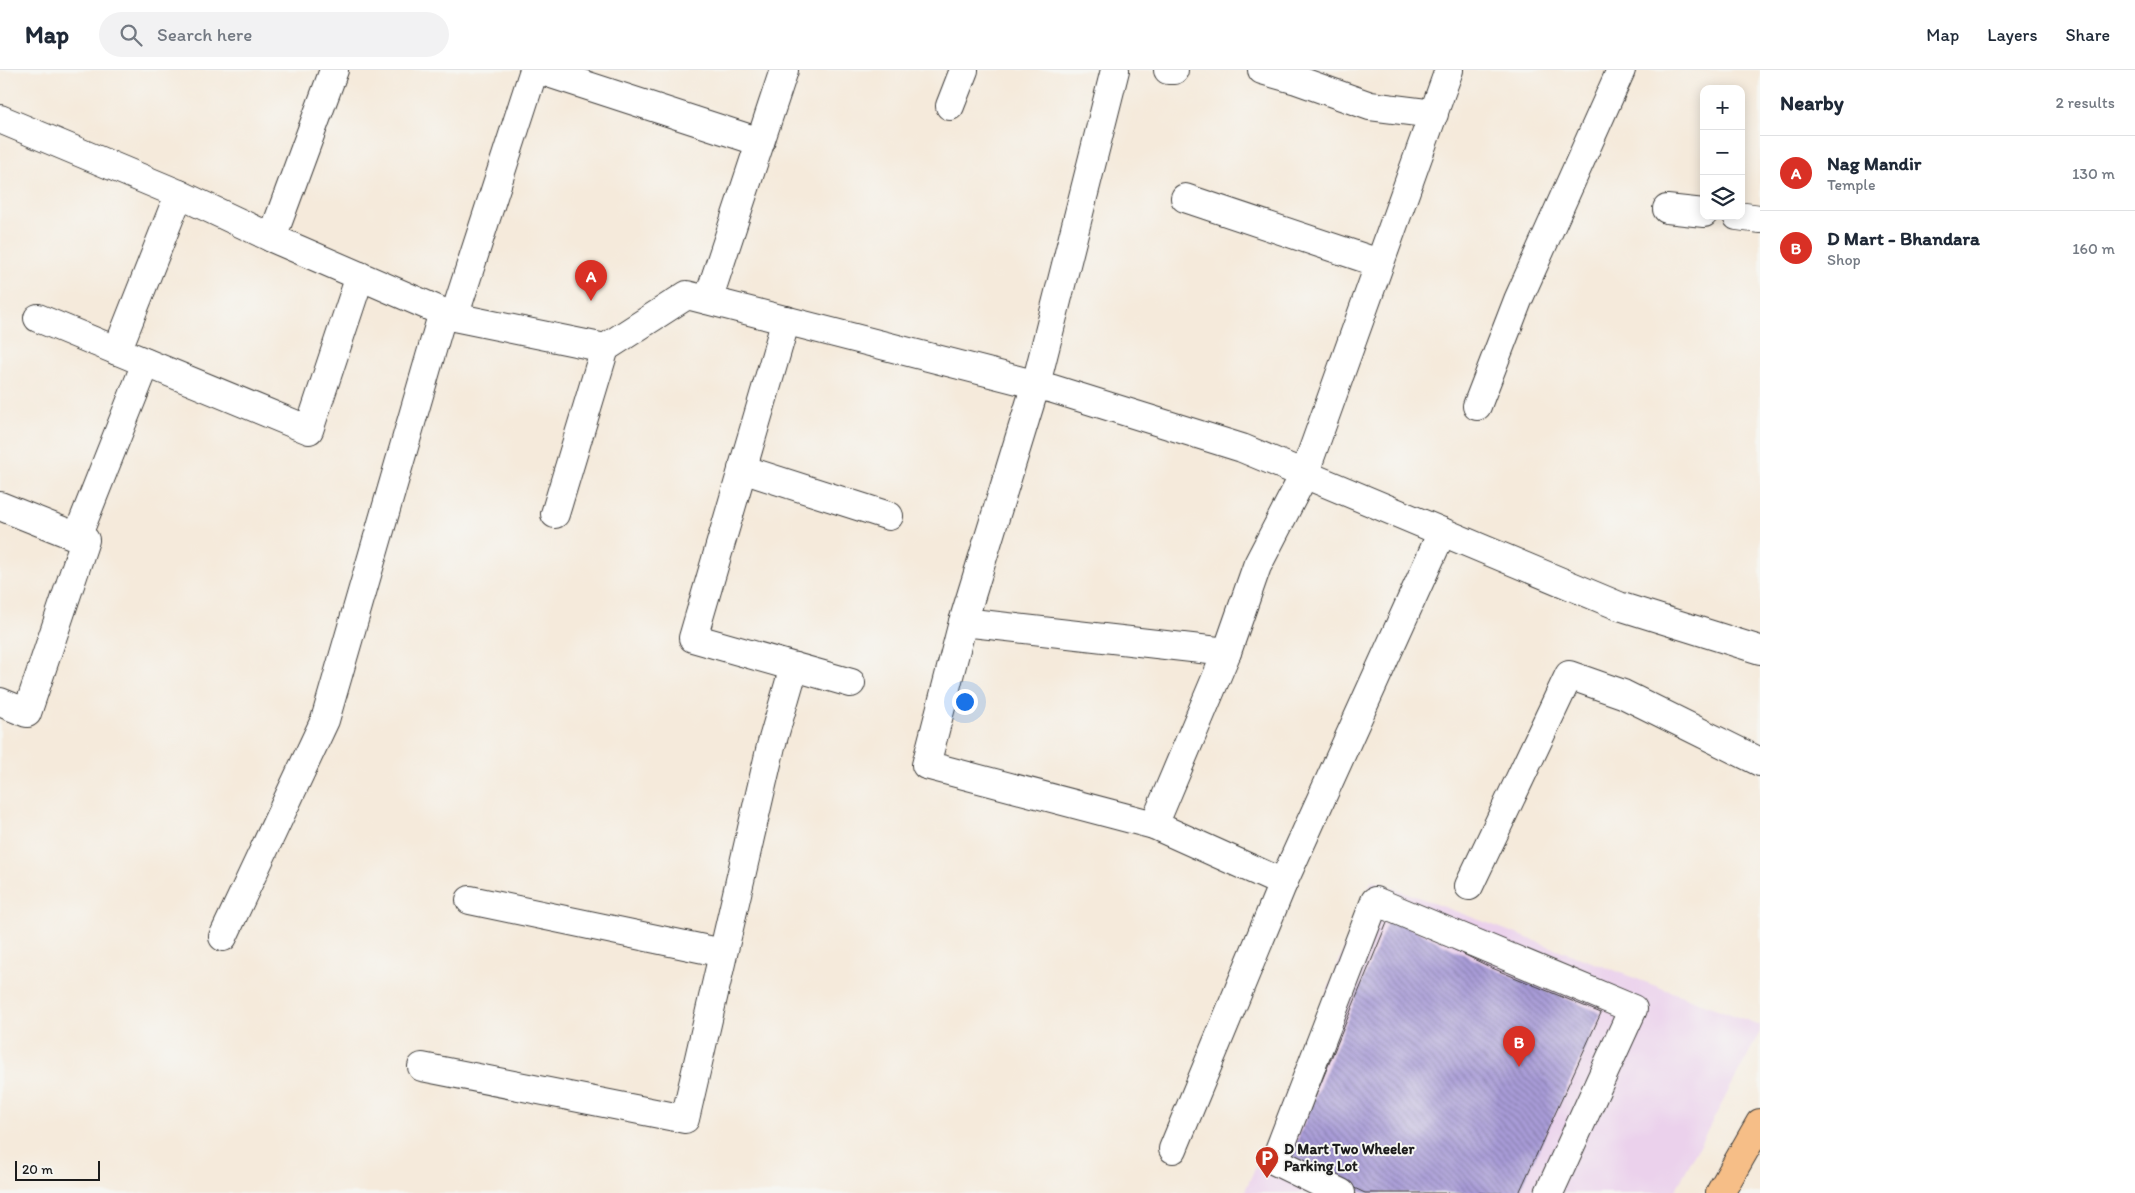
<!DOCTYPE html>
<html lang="en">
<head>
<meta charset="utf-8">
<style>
  :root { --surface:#fff; --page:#f2f2f3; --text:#1f2937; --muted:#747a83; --line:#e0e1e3; --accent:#d93025 }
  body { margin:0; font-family:Itim,sans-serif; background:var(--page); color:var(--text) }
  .controls { position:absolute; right:15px; top:15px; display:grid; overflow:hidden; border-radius:10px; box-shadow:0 2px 12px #0003 }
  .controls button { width:45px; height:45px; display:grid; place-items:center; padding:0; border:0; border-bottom:1px solid var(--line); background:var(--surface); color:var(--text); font:25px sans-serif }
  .scale { position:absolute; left:15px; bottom:12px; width:85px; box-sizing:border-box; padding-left:5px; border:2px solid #1c1c1c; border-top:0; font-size:14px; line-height:18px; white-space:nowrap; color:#1c1c1c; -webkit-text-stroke:4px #f6f6f2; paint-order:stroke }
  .you { position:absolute; left:964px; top:631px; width:18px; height:18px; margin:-12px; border:4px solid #fff; border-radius:50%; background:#1a73e8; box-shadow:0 0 0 8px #1a73e833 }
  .badge { display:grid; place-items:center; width:32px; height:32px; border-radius:50%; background:var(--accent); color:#fff; font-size:16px; font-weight:700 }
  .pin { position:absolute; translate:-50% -41px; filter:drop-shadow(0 1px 2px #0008) }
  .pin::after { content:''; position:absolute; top:26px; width:18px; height:15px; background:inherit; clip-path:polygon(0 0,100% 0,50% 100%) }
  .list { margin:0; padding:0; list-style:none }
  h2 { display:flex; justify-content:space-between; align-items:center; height:65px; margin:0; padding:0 20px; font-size:21px }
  h2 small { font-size:16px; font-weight:400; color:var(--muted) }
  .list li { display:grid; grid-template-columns:32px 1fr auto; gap:15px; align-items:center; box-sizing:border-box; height:75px; padding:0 20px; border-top:1px solid var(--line) }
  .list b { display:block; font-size:19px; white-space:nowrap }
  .list p { margin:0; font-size:16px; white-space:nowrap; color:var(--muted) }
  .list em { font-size:16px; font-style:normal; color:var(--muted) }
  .icon { flex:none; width:28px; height:28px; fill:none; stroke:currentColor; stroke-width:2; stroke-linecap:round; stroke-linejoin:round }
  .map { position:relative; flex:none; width:1760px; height:1123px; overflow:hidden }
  header { display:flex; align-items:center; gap:30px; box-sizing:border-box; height:70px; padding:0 25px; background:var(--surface); border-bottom:1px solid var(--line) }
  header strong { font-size:24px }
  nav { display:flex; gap:28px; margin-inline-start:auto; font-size:18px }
  .search { width:350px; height:45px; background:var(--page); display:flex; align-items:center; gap:12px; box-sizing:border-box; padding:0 18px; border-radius:28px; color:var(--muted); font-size:19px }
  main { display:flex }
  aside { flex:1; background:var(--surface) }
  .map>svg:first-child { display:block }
  .built { fill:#ebd1ec }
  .building { fill:url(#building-back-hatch) }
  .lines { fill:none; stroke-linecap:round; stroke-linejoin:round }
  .street-casing { stroke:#3d3b39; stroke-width:30 }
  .primary-casing { stroke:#3d3b39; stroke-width:30 }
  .street { stroke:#fff; stroke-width:28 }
  .primary { stroke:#f6be87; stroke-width:28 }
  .labels { text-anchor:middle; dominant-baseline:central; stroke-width:4; stroke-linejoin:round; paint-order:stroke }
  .poi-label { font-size:15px; font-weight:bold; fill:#1c1c1c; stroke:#f6f6f2; text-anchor:start }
</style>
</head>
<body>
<header>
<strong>Map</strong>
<div class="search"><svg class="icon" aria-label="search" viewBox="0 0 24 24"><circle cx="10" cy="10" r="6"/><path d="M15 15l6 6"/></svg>Search here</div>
<nav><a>Map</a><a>Layers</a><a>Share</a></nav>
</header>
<main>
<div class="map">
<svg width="1760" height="1123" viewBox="0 0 1760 1123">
  <defs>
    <pattern id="building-back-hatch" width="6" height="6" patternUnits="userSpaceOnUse" patternTransform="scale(1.25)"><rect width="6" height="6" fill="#a89bd7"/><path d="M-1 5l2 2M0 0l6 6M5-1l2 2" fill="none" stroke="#887eae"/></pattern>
  </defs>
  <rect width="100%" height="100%" fill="#f6f6f2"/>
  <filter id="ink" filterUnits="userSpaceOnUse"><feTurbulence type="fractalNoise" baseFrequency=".02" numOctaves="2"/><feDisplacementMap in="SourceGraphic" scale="10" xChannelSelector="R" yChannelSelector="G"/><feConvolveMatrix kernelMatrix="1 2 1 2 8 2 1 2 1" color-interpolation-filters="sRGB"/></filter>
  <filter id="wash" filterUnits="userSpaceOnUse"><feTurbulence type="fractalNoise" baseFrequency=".0096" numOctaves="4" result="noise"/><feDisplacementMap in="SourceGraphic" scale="20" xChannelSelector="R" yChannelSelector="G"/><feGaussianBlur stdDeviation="1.12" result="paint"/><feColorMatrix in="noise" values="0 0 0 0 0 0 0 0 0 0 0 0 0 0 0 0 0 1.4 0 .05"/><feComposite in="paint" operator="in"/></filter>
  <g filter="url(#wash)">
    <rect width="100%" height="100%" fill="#f5eadb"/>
    <polygon class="built" points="1372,810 1760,955 1760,962 1674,1123 1244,1123 1267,1071"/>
    <g id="blocks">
      <polygon class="building" points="1389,848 1492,898 1601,943 1519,1123 1365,1123 1290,1088"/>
    </g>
  </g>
  <g filter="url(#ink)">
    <use href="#blocks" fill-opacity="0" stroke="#3d3b39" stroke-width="1"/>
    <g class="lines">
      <g class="street-casing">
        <g id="street">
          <polyline points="334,0 272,168 454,247 605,278 687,225 1053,319 1242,378 1619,536 1760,580"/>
          <polyline points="539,0 760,72"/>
          <polyline points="1168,0 1174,0"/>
          <polyline points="1262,0 1297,10 1370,36 1434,44"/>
          <polyline points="950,36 964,0"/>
          <polyline points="0,49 179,124 272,168"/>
          <polyline points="1185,128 1379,193"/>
          <polyline points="1667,139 1704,143"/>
          <polyline points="1737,146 1760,149"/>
          <polyline points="708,230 784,0"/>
          <polyline points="454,247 534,0"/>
          <polyline points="38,248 309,360 360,206"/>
          <polyline points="786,250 693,568 851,613"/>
          <polyline points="117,281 179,124"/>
          <polyline points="1477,336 1518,230 1621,0"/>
          <polyline points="742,399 889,446"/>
          <polyline points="0,436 85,470 27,643 0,632"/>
          <polyline points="555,444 605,278"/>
          <polyline points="1442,462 1283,813 1154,755 1227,582 1257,496 1304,405 1449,0"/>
          <polyline points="77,467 146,293"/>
          <polyline points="963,552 1036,314 1115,0"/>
          <polyline points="1154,755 926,695 963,552 1227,582"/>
          <polyline points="1469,816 1569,605 1623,624 1760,692"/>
          <polyline points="470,830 723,883"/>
          <polyline points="223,867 325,650 443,242"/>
          <polyline points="422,997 685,1049 771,676 794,597"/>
          <polyline points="1173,1079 1283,813"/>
          <polyline points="1341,1123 1275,1091 1375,831 1633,939 1549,1123"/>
        </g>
      </g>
      <g class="primary-casing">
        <polyline id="primary" points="1720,1123 1760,1053"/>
      </g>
      <use href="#street" class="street"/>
      <use href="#primary" class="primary"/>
    </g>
  </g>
  <defs>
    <g id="parking-pin" transform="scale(1.25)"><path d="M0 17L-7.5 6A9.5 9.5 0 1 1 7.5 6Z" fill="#c8321e" stroke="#f6f6f2"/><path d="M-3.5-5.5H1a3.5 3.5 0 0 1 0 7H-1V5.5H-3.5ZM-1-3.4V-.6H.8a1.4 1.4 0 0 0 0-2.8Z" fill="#fff"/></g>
  </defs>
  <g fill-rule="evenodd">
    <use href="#parking-pin" x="1267" y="1088"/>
  </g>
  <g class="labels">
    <g class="poi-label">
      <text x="1284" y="1079">D Mart Two Wheeler<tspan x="1284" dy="17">Parking Lot</tspan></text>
    </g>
  </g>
</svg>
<div class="controls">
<button>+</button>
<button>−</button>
<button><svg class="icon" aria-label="layers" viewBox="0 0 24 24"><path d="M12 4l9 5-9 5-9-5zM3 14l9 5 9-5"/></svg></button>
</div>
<div class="scale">20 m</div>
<div class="you"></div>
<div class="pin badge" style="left:591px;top:231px">A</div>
<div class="pin badge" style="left:1519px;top:997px">B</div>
</div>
<aside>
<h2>Nearby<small>2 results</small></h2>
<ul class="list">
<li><span class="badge">A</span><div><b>Nag Mandir</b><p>Temple</p></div><em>130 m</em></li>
<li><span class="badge">B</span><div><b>D Mart - Bhandara</b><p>Shop</p></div><em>160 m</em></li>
</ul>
</aside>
</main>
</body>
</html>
